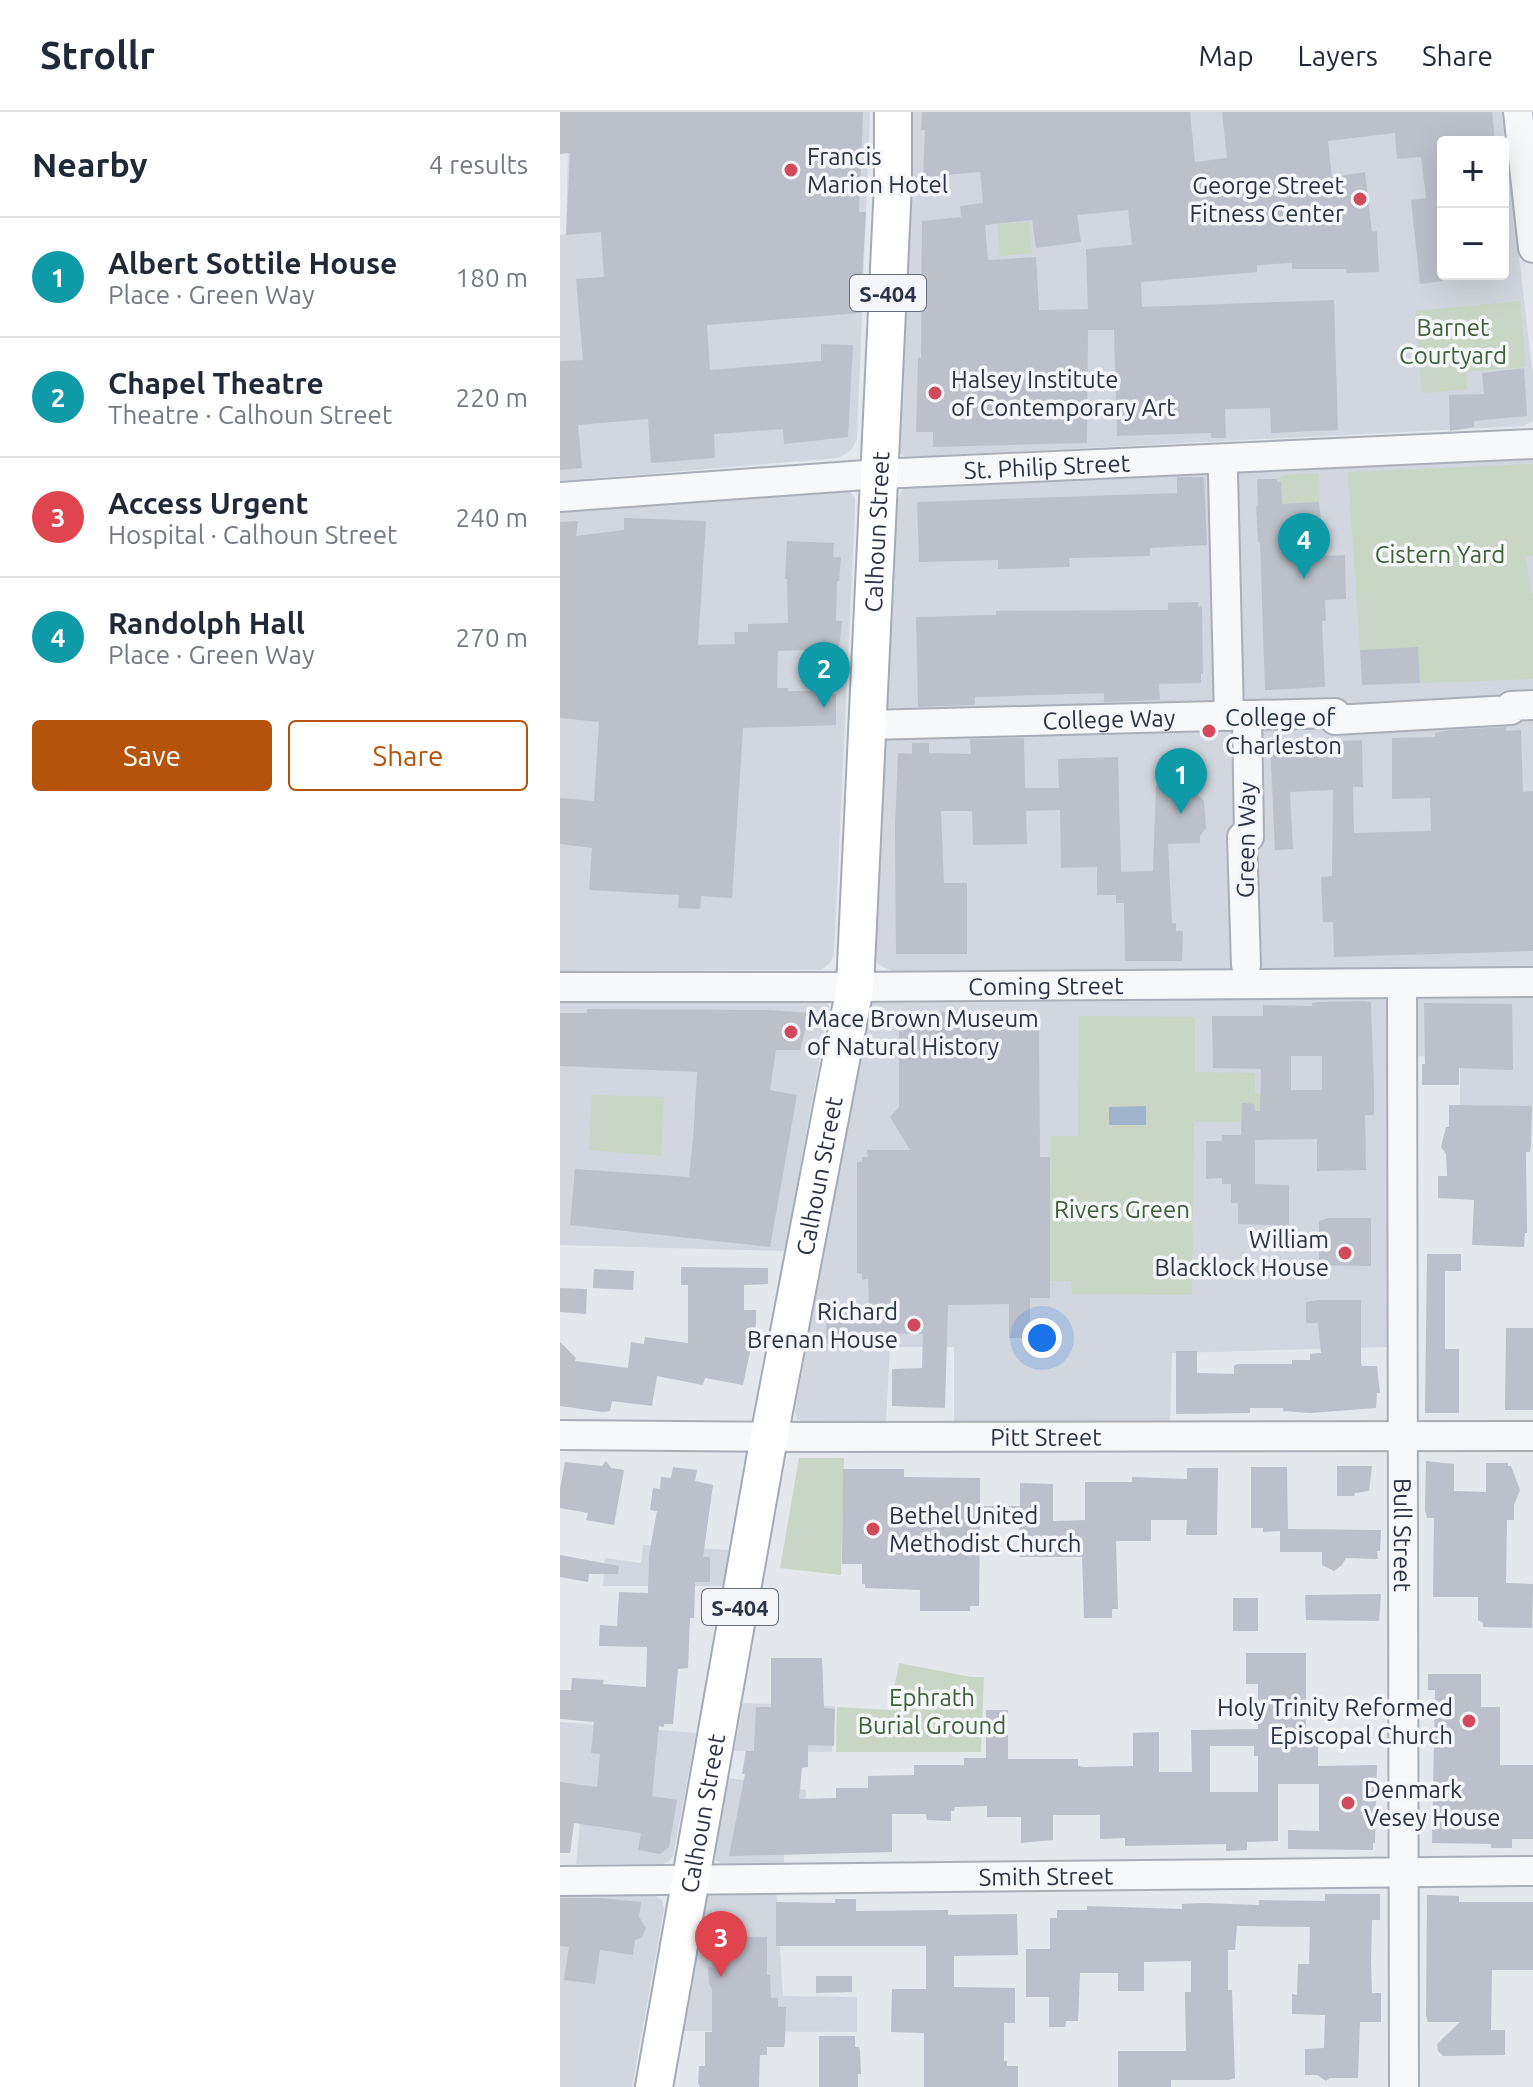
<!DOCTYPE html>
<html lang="en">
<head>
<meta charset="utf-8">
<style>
  :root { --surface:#fff; --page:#f6f6f7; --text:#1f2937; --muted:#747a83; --line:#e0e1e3; --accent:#b45309 }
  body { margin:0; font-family:Ubuntu,sans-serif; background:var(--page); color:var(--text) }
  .controls { position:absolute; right:24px; top:24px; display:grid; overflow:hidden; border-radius:8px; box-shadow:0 8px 32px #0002 }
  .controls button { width:72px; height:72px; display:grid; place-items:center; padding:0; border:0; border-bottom:2px solid var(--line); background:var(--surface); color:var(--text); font:40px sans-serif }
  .you { position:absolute; left:482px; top:1226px; width:28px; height:28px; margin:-20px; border:6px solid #fff; border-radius:50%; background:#1a73e8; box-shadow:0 0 0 12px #1a73e833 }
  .badge { display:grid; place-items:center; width:52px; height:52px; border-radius:50%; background:var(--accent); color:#fff; font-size:26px; font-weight:700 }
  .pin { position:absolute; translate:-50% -66px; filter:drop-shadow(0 2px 4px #0008) }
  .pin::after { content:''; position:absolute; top:42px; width:28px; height:24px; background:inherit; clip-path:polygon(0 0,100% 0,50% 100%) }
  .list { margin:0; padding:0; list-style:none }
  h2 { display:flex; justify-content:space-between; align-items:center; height:104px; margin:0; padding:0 32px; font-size:34px }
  h2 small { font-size:26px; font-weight:400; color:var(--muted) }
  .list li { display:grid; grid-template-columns:52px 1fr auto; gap:24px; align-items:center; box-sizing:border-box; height:120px; padding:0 32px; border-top:2px solid var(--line) }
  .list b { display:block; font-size:30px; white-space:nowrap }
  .list p { margin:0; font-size:26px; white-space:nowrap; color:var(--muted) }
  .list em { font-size:26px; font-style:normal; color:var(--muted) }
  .actions { display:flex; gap:16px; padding:24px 32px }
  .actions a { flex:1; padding:18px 0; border:2px solid var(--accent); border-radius:8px; text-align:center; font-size:28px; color:var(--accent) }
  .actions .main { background:var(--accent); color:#fff }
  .map { position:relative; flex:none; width:973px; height:1975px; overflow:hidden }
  header { display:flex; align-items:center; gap:48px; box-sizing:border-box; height:112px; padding:0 40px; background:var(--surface); border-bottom:2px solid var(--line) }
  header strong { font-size:38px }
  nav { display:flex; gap:44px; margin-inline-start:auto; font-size:28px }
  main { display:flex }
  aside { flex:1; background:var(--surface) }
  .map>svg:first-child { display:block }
  .built { fill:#d2d6de; fill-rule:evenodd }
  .green { fill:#c9d6c5 }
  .water { fill:#9fb4cc }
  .building { fill:#bbc0ca; fill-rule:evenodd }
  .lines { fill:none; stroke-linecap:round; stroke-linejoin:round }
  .minor-casing { stroke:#a9aeb7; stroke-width:32 }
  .major-casing { stroke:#a3abb8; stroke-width:40 }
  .minor { stroke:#f7f8fa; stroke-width:28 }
  .major { stroke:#fff; stroke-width:36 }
  .poi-dot { fill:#d1495b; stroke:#f4f6f9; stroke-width:3 }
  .labels { text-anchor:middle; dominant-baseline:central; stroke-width:7; stroke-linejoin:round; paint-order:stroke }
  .shield { fill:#f4f6f9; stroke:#676e7b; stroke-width:2 }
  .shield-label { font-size:22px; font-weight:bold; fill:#2b3445 }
  .poi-label { font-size:24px; fill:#2b3445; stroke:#f4f6f9; text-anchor:start }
  .park-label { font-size:24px; fill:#3f6138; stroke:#f4f6f9 }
  .street-label { font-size:24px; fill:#2b3445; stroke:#f4f6f9 }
</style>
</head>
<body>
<header>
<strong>Strollr</strong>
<nav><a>Map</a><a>Layers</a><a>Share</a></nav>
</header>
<main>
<aside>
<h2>Nearby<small>4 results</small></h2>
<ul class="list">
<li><span class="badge" style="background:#0f9aa8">1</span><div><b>Albert Sottile House</b><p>Place · Green Way</p></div><em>180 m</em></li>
<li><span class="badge" style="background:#0f9aa8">2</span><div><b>Chapel Theatre</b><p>Theatre · Calhoun Street</p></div><em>220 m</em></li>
<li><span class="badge" style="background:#e0444e">3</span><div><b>Access Urgent</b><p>Hospital · Calhoun Street</p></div><em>240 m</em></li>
<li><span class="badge" style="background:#0f9aa8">4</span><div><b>Randolph Hall</b><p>Place · Green Way</p></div><em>270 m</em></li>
</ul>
<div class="actions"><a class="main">Save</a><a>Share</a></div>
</aside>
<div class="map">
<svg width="973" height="1975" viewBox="0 0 973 1975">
  <rect width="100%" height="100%" fill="#e4e7ec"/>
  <g class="built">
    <polygon points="9,0 310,0 297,327 291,338 281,345 266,347 0,369 0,123 6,122"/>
    <path d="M353,0H942L973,264V309L963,314L345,345L337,339ZM883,30H943V162H883Z"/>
    <polygon points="973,346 973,856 333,860 318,852 315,846 335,393 344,374"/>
    <polygon points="279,378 290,380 295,386 295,398 274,843 270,851 261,858 0,859 0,399"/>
    <polygon points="973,881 973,994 900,994 900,945 853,944 853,883"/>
    <polygon points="817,883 825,887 829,896 830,919 827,1235 612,1241 610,1311 394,1311 394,1235 330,1235 326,1310 244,1310 237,1307 235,1299 307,896 312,890 321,888"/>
    <polygon points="264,887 269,894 225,1139 0,1133 0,889"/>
    <polygon points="83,1433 170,1438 163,1474 43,1474 45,1446 81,1451"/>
    <polygon points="183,1591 275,1594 272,1640 174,1639"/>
    <polygon points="0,1610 136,1621 113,1744 109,1749 103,1752 16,1752 24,1673 0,1671"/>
    <polygon points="169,1666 246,1678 244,1708 224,1707 224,1751 159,1751 154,1747"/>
    <polygon points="216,1778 223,1884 297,1885 297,1920 121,1919 146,1782 152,1779"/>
    <polygon points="47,1779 95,1784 102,1788 104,1797 72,1975 0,1975 0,1780"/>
  </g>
  <g class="green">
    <polygon points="469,110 472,141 440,144 437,112"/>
    <polygon points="960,189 966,255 906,260 907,277 862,281 855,199"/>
    <polygon points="973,352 973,443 966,444 971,482 973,482 973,567 860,571 858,535 800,538 788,360"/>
    <polygon points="758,361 759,390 722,392 717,367 724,363"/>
    <polygon points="519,904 635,905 635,960 695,961 695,982 715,982 715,1009 634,1010 632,1183 512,1182 511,1169 489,1169 491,1024 518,1024"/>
    <polygon points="32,983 104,985 101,1044 29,1038"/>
    <polygon points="239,1346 284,1346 281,1463 220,1456"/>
    <polygon points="339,1551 411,1565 424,1565 421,1640 276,1640 277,1595 330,1598"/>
  </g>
  <polygon class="water" points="586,994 586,1013 549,1013 549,995"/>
  <g class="building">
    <polygon points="0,0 303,0 299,100 306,100 300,201 147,213 150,258 261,249 261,232 293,233 288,325 224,332 223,317 154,322 155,346 91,351 88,307 18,313 22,356 0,358 0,249 23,248 16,167 44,165 41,120 6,123 10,41 0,42"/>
    <path d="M362,0H630L635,50L667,46L662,0H932L935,30H883V169L860,172L851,88L866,86L861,45L837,47L835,21L768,29L772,65L805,60L812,120L817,119L819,160L787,161L786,157H732V151L697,153V160L581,170L582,195L774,188L778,318L711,321L710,296L665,297L666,326H651V321L557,324L554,218H528L527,331L373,335V320H356L358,246H361L362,109L401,105L400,94L423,91L420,60L363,65L365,18H361ZM568,98L572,133L526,137L528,197L479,198L476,145L428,148L425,113L472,108L476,136L521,130L517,103Z"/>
    <polygon points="964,256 967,304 914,309 914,315 890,319 889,283 924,282 922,261"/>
    <polygon points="617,365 644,365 647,433 590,436 590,444 509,446 510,455 438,457 438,448 359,450 357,390 617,381"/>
    <polygon points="697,367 717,367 717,370 721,370 722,392 759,390 765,444 785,443 786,487 765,488 766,509 762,509 765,575 705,578 700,430 698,430 696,394 698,394"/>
    <polygon points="64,406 146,409 138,533 175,532 174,520 188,520 188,512 228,511 227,467 225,467 227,429 274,431 273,445 281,445 279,469 277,469 276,509 282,509 279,537 218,539 217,576 228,576 228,579 270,579 270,582 276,582 276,613 183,616 172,786 141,784 140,797 118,796 119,783 29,778 32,736 0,732 0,686 34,689 39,610 0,606 0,410 18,409 16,424 64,418"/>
    <polygon points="638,490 638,495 642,494 643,562 641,562 641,571 599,572 600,588 544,590 544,581 415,585 415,593 358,595 356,505 436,503 436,499 608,498 608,491"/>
    <polygon points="858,535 860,571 802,573 800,538"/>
    <polygon points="946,615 946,619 961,618 963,680 973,679 973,839 774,845 773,810 763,810 761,765 772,764 773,678 730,680 733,737 715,738 710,629 737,627 737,629 745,629 745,638 776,638 776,629 802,628 803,675 793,675 794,721 871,719 870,686 832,687 832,626 875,625 875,621 890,618"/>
    <polygon points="464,626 465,676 499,676 498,647 558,645 561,760 593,759 596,674 612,674 619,669 625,669 644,689 646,716 640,724 640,731 608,732 612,811 616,811 616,819 623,819 622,849 565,849 564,791 556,791 556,783 537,783 537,755 501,756 500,698 466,699 467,732 413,733 412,699 381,699 384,771 407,771 407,842 336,842 335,714 338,641 352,642 352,631 369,631 369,641 411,642 410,627"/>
    <path d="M804,889L811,890L814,979V1003H805L806,1058L757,1059V1027L695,1028V1072L729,1073V1114L678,1112V1091H671V1072H662V1066L646,1067V1029H662V1023H681L682,991L694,992L695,999H700L701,957L653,956L652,904H703V893L752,894V891L759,890ZM731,944H762V978H731Z"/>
    <polygon points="864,891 952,892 953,958 899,956 899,973 862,973 862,952 865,952"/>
    <polygon points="27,897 208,898 250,901 240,938 216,938 210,978 237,983 210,1135 10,1113 15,1057 129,1065 133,1027 137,960 0,954 0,901 27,901"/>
    <polygon points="359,900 444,900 444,907 479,906 480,1045 490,1045 490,1186 470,1186 470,1226 449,1226 449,1192 388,1193 385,1296 332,1294 332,1257 362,1256 363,1222 319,1221 319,1232 267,1232 266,1224 267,1198 309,1198 308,1167 302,1168 302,1162 297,1161 297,1050 302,1050 302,1045 308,1045 307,1038 350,1038 330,1005 339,995 339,907 359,908"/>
    <polygon points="889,993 972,994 971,1032 970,1040 966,1040 967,1121 965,1121 964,1135 912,1133 914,1088 878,1086 878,1064 887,1064 886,1042 881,1035 886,1015 889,1015"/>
    <polygon points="769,1106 811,1106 811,1154 759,1153 759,1109"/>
    <polygon points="867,1142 901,1142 901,1159 885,1159 885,1237 899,1237 899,1301 865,1301"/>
    <polygon points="121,1155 208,1156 208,1172 184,1173 184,1198 196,1198 196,1212 183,1273 145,1266 143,1273 97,1264 92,1294 52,1289 50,1299 43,1300 0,1294 0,1230 16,1246 15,1249 68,1256 71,1230 84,1232 85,1225 128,1231 128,1173 121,1173"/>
    <polygon points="34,1157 74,1159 73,1178 33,1176"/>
    <polygon points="0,1176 27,1177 26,1202 0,1200"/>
    <polygon points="758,1188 801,1188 801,1251 802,1254 817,1254 820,1281 817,1281 816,1296 750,1301 723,1299 723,1296 690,1296 690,1301 616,1302 616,1239 637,1239 637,1261 674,1262 674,1254 677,1252 732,1252 732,1248 750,1248 750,1242 761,1241 758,1211 746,1211 746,1190"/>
    <polygon points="946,1216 973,1216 973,1298 945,1298"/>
    <polygon points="46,1349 51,1356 64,1358 54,1413 26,1408 28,1401 0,1396 0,1377 5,1350 42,1354"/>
    <polygon points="866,1349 894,1352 894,1379 926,1380 926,1351 948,1351 948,1354 951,1354 960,1378 954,1393 954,1408 947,1408 946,1471 973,1472 972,1516 923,1515 923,1511 918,1508 918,1485 873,1485 874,1406 867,1406 865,1398"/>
    <polygon points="777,1354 812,1354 809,1379 795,1381 794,1384 777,1384"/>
    <polygon points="113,1355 137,1358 135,1369 153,1373 143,1445 150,1445 150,1470 135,1470 134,1506 130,1506 128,1556 118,1557 113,1612 104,1612 104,1615 99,1614 92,1684 117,1688 109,1735 100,1742 78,1738 81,1721 14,1711 10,1741 0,1741 0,1670 37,1675 40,1642 31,1641 34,1610 0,1607 0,1578 11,1578 12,1566 44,1568 43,1572 86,1575 87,1535 39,1534 40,1513 57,1514 59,1480 88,1481 89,1443 97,1399 90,1398 93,1376 100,1377 101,1365 111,1366"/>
    <polygon points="691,1355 727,1355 728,1417 821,1418 820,1439 817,1439 818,1447 786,1446 782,1453 774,1459 762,1453 762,1440 720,1440 720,1419 703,1420 703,1416 691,1416"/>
    <polygon points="627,1356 658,1356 657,1423 626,1423 627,1408 591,1408 591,1429 556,1429 558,1497 552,1497 552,1506 524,1506 522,1445 460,1445 459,1409 420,1409 419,1494 410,1494 410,1499 360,1499 360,1478 305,1476 305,1472 302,1472 302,1452 282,1452 283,1357 344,1357 344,1365 420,1366 420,1394 460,1394 460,1371 493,1372 493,1409 525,1408 525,1370 572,1370 572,1365 627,1367"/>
    <polygon points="0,1443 59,1454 58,1462 29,1462 28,1470 0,1465"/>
    <polygon points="821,1482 819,1509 746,1508 745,1483"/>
    <rect x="673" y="1486" width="25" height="33"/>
    <path d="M686,1541H746V1617H758V1654L817,1653L815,1731H813V1738L728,1737V1718L759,1719V1672H718V1729L687,1730V1738L666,1739V1732L565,1734V1726L540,1727V1703H493V1728L461,1731V1705H427V1694L395,1695L394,1699H391V1709L367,1708L366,1702H332V1740L169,1744L185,1662H182L186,1639H194L196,1595H211V1546H262L264,1596L275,1597L274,1634L248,1633V1655L242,1656L239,1687L276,1686V1676H308V1664L354,1663V1653H404V1646H426V1598H448V1647H518V1654L524,1655L573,1654V1621L599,1620V1660H632L631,1618L698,1617V1572H686ZM650,1634H694V1644H698V1680H650Z"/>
    <polygon points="868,1562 921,1562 921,1595 940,1595 940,1653 973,1653 973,1727 952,1727 952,1736 931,1736 931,1732 872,1731 875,1578 868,1578"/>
    <polygon points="765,1782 820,1782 820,1808 812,1808 811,1850 812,1881 821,1881 821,1910 800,1910 798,1966 770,1966 766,1969 757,1963 745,1963 745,1937 764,1936 765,1903 732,1902 732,1882 737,1883 738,1852 749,1852 750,1815 677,1814 675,1838 668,1838 668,1878 672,1878 675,1966 669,1968 611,1968 611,1975 558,1975 558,1939 626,1939 625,1880 631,1880 631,1849 584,1850 584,1879 558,1879 558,1861 520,1861 518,1909 506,1909 505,1915 489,1915 489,1885 466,1885 466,1837 490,1837 490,1806 497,1806 497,1798 527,1798 527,1794 622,1797 622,1792 643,1791 699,1793 699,1788 765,1789"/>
    <polygon points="867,1783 899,1784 899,1790 973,1790 973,1858 932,1858 931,1918 945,1918 945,1943 883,1944 878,1939 877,1932 900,1910 868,1910 866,1904"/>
    <polygon points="0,1786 41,1786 81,1790 79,1805 86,1816 82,1825 75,1828 73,1843 40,1838 35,1872 4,1868 9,1835 0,1834"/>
    <polygon points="275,1787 296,1787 296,1799 388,1798 388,1803 457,1802 458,1843 394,1844 394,1875 455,1876 455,1911 444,1911 444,1949 447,1949 447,1954 458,1954 458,1975 364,1975 364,1921 331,1920 332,1877 366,1877 366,1834 216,1834 216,1790 275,1791"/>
    <polygon points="153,1824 207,1825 207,1863 210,1863 211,1886 218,1886 218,1895 226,1895 225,1929 224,1935 207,1935 207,1943 200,1943 199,1975 140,1975 138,1971 139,1954 145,1954 145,1920 152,1920 152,1877 149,1872 148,1855 152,1855"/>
    <polygon points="256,1864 292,1864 292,1880 256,1881"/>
    <polygon points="259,1924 295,1924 295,1935 299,1935 300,1939 301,1962 298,1962 298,1975 259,1975"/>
  </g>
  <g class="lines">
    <g class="minor-casing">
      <g id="minor">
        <polyline points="958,0 973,136"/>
        <polyline points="663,362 669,604"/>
        <path id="s1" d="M0,385L319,362L973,332"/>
        <path id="s2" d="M307,613L775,601V608L951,598V594L973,593"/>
        <polyline points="686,853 682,725 689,725 687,603"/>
        <path id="s3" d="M842,871L844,1975"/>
        <path id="s4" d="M0,875H295L973,870"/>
        <path id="s5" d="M0,1323L247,1325L973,1324"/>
        <path id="s6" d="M0,1769L973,1759"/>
      </g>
    </g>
    <g class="major-casing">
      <g id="major">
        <path id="s7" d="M94,1975L209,1325L295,875L333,72V0"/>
      </g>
    </g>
    <use href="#minor" class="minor"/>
    <use href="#major" class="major"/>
  </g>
  <g class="poi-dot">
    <circle cx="231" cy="58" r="8"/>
    <circle cx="800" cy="87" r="8"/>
    <circle cx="375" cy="281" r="8"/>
    <circle cx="649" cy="619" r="8"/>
    <circle cx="231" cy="920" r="8"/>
    <circle cx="785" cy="1141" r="8"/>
    <circle cx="354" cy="1213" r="8"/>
    <circle cx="313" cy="1417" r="8"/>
    <circle cx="909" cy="1609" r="8"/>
    <circle cx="788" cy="1691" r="8"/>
  </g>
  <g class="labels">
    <g class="shield">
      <rect x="290" y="163" width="76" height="36" rx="6"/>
      <rect x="142" y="1477" width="76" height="36" rx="6"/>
    </g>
    <g class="shield-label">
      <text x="328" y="181">S-404</text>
      <text x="180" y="1495">S-404</text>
    </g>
    <g class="poi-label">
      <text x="247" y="44">Francis<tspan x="247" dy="28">Marion Hotel</tspan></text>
      <text x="784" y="73" text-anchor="end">George Street<tspan x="784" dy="28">Fitness Center</tspan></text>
      <text x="391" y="267">Halsey Institute<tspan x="391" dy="28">of Contemporary Art</tspan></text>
      <text x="665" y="605">College of<tspan x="665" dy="28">Charleston</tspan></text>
      <text x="247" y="906">Mace Brown Museum<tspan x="247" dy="28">of Natural History</tspan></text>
      <text x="769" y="1127" text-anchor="end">William<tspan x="769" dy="28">Blacklock House</tspan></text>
      <text x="338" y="1199" text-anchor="end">Richard<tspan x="338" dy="28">Brenan House</tspan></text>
      <text x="329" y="1403">Bethel United<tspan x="329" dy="28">Methodist Church</tspan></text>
      <text x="893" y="1595" text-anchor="end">Holy Trinity Reformed<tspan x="893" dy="28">Episcopal Church</tspan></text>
      <text x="804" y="1677">Denmark<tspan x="804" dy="28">Vesey House</tspan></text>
    </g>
    <g class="park-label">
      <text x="893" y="215">Barnet<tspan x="893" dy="28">Courtyard</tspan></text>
      <text x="880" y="442">Cistern Yard</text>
      <text x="562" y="1097">Rivers Green</text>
      <text x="372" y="1585">Ephrath<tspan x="372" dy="28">Burial Ground</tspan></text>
    </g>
    <g class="street-label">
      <text stroke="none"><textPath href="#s1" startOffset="488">St. Philip Street</textPath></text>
      <text stroke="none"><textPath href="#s7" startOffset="1574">Calhoun Street</textPath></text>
      <text stroke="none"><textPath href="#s2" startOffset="242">College Way</textPath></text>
      <text transform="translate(686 728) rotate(-89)">Green Way</text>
      <text stroke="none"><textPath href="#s4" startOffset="486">Coming Street</textPath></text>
      <text stroke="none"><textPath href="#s7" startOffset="926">Calhoun Street</textPath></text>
      <text stroke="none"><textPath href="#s5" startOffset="486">Pitt Street</textPath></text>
      <text stroke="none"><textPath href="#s3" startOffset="552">Bull Street</textPath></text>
      <text stroke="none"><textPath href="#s7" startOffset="278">Calhoun Street</textPath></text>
      <text stroke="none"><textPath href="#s6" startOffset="486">Smith Street</textPath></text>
    </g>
  </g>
</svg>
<div class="controls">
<button>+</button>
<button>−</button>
</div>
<div class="you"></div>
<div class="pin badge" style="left:621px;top:702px;background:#0f9aa8">1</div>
<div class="pin badge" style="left:264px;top:596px;background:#0f9aa8">2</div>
<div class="pin badge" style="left:161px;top:1865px;background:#e0444e">3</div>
<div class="pin badge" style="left:744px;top:467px;background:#0f9aa8">4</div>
</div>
</main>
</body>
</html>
